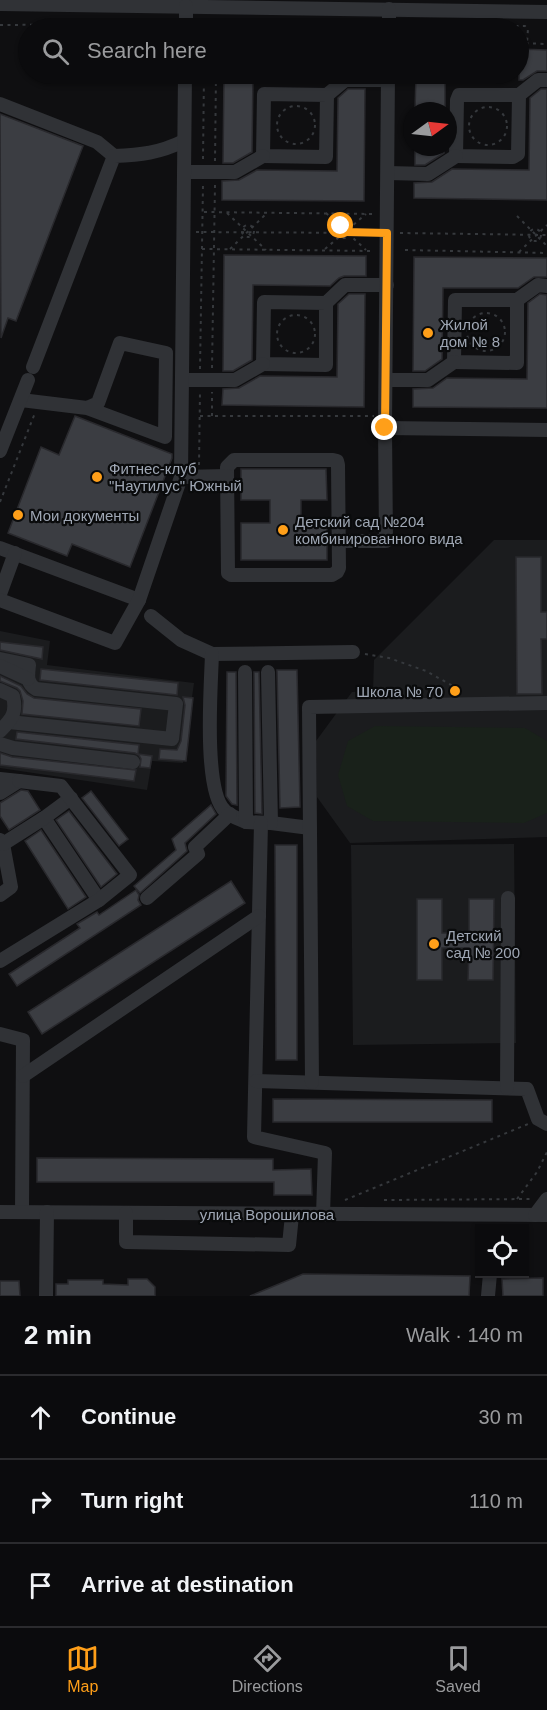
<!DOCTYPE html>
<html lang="en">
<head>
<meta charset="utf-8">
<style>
  :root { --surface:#0b0b0d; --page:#19191b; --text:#f1f3f6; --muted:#9a9b9d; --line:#2b2b2e; --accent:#ff9f19 }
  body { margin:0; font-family:Helvetica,sans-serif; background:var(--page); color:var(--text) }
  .controls { position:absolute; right:18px; bottom:18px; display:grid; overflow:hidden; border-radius:0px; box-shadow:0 2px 4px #0004 }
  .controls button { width:54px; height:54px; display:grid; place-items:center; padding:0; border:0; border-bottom:2px solid var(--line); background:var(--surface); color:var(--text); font:30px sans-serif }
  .compass { position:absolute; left:403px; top:102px; width:54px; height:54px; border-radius:50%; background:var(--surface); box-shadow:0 2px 4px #0004; rotate:75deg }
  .stop { position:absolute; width:18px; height:18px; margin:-14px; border:4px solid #ff9f19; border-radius:50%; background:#fff }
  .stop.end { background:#ff9f19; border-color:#fff; box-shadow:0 2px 6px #0008 }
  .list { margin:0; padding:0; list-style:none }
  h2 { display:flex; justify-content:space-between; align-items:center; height:78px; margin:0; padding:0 24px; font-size:26px }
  h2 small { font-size:20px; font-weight:400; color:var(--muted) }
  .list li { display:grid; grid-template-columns:39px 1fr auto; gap:18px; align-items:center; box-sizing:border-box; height:84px; padding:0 24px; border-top:2px solid var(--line) }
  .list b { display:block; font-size:22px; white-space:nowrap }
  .list em { font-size:20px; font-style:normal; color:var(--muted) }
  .icon { flex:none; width:33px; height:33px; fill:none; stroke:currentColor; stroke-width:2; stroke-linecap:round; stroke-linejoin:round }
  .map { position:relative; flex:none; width:547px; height:1296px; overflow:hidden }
  .search { position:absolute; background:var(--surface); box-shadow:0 2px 4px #0004; left:18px; right:18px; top:18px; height:66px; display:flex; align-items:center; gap:15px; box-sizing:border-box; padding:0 21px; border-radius:33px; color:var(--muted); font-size:22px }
  .sheet { height:330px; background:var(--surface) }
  nav { display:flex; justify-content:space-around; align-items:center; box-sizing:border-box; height:84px; border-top:2px solid var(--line); background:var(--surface); font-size:16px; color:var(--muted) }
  nav a { display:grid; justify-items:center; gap:3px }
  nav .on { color:var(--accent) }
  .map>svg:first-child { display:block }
  .built { fill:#1b1c1e }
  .green { fill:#19211a }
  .building { fill:#3b3d42; stroke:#29292d; stroke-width:1.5 }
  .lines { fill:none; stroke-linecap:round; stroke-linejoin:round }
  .path { stroke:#36393d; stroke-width:2; stroke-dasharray:3 4.5; stroke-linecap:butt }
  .minor { stroke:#303236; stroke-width:14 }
  .route { stroke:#ff9f19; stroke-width:8 }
  .poi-dot { fill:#ff9f19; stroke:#0a0b0c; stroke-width:2 }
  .labels { text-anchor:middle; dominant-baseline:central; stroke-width:4.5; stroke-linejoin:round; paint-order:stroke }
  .poi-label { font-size:15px; fill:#9fa7b4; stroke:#0a0b0c; text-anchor:start }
  .street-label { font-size:15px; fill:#9fa7b4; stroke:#0a0b0c }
</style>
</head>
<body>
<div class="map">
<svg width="547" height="1296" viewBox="0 0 547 1296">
  <rect width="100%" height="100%" fill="#0f0f11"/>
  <g class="built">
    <polygon points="494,540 547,540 547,837 350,843 317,797 316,741 352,692 373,691 374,660"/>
    <polygon points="0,631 50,641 47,665 194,683 183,763 152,761 147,790 0,768"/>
    <polygon points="514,844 516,1043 353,1045 351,845"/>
  </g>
  <polygon class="green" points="375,726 525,728 547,741 547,813 524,823 373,821 347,806 338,775 348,741"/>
  <g class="building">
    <polygon points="519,49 547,50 547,71 537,71 523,80 519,80"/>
    <polygon points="224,74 253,74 252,152 233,163 223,163"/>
    <polygon points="416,74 445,74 445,111 415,111"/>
    <polygon points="348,89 365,89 364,201 222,200 222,181 239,180 257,170 337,171 338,98"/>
    <polygon points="541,89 547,89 547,200 414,198 414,183 432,182 452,169 529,170 530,98"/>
    <polygon points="0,114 83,146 16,321 8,318 1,338"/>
    <polygon points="415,147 444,147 444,153 425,165 415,165"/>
    <polygon points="224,255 366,256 366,276 344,276 339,278 330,286 253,285 252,360 233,371 223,371"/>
    <polygon points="414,257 547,258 547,277 534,277 518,288 443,288 442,359 425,371 413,371"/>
    <polygon points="349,294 365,294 364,407 222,405 223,389 239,388 260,376 337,377 338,304"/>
    <polygon points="540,294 547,295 547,408 413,407 413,389 433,388 447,378 527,379 528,303"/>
    <polygon points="75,416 172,454 172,458 130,567 72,544 67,556 8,533 41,447 59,455"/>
    <polygon points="241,469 326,469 327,500 301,500 301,525 327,525 327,560 241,560 241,523 270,523 270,500 241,500"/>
    <polygon points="516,557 541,557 541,612 547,612 547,639 541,639 542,694 517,694"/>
    <polygon points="0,642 43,647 42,659 0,650"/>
    <polygon points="41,669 178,683 177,695 40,680"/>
    <polygon points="277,670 297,670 300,807 280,808"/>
    <polygon points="227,672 236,672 237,805 232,804 226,796"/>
    <polygon points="254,672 259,672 262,814 255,813"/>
    <polygon points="0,676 21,686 27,694 34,698 141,709 139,726 22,714 23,701 20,691 17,688 0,681"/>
    <polygon points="183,697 193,698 186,761 159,759 160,749 177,750 181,741 185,705"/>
    <polygon points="17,732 139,745 138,754 152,756 150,768 140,767 141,759 139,755 135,753 16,739"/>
    <polygon points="0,753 12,757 136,770 134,781 0,765"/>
    <polygon points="21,790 28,791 40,810 9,830 0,816 0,803"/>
    <polygon points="91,791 128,839 119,846 82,798"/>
    <polygon points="211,805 216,814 185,843 187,851 140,893 134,886 176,850 172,839"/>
    <polygon points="69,811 117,874 101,887 56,820"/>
    <polygon points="41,830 86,897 68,909 25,841"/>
    <polygon points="275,845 297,845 297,1060 276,1060"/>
    <polygon points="231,881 245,903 42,1034 28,1012"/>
    <polygon points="136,890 139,895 138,900 141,905 17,986 9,974 80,928 77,924 97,912 99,915"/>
    <polygon points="417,899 442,899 442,933 469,933 469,899 494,899 493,980 468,980 469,948 442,948 442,980 417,980"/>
    <polygon points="273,1099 492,1100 492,1122 273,1122"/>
    <polygon points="37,1158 273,1159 273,1170 311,1169 312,1195 274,1195 274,1182 37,1182"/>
    <polygon points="303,1274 470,1276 469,1296 250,1296"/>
    <polygon points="543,1278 543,1296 503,1296 502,1279"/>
    <polygon points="128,1279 147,1279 155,1287 155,1296 56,1296 56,1284 68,1284 68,1280 103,1280 103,1284 128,1285"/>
    <polygon points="0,1281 19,1281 20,1296 0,1296"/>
  </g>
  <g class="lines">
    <g class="path">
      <polyline points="0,25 174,24"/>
      <polyline points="205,28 205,19"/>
      <polyline points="441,28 444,26 525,26 528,29 527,43"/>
      <polyline points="518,43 547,44"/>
      <circle cx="296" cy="125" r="19"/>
      <circle cx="488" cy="126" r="19"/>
      <polyline points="203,159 204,74"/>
      <polyline points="215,161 216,74"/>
      <polyline points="204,212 375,214"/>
      <polyline points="227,213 266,250"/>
      <polyline points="326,213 366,250"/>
      <polyline points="517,216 547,246"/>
      <circle cx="248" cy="231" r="6"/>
      <circle cx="344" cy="232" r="6"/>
      <circle cx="535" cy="235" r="6"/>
      <polyline points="196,232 373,233"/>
      <polyline points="400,233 547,235"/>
      <polyline points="202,249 373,251"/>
      <polyline points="230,249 267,213"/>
      <polyline points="325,249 366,214"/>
      <polyline points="405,250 547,253"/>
      <polyline points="519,252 547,225"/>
      <circle cx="486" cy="332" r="19"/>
      <circle cx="296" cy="334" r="19"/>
      <polyline points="212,368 215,185"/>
      <polyline points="200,369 203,185"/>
      <polyline points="200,416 374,416"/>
      <polyline points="212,416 212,392"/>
      <polyline points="199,465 200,392"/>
      <polyline points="0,502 35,413"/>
      <polyline points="365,654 389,658 426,671 462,691"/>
      <polyline points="517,1199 537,1172 547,1152"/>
      <polyline points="345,1200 528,1124"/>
      <polyline points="384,1200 531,1199"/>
    </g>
    <g class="minor">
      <polyline points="0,4 547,12"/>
      <polyline points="186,28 186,6"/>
      <polyline points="389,28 389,9"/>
      <polyline points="327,95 326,157 263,156 264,94 327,95 345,80 388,80"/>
      <polyline points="519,95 518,154 513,157 456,156 457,100 459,95 519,95 538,80 547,80"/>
      <polyline points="0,104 97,142 114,156"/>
      <polyline points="184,172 235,172 263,156"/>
      <polyline points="388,173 428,174 456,156"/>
      <polyline points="517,300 517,363 454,362 455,300 517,300 538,285 547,286"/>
      <polyline points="326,303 326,365 263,364 264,302 326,303 345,285 387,285"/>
      <path d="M33,367L114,156C141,155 159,153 184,141"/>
      <polyline points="182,380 235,380 263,364"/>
      <polyline points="386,380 428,380 454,362"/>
      <polyline points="21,400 87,408 98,403 120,343 166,353 165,437 87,408"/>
      <polyline points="385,428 547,430"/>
      <polyline points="0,451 28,380"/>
      <polygon points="234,460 333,460 337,461 338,465 339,568 337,572 332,575 231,575 228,573 227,467"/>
      <polyline points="181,477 227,476"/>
      <polyline points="338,541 386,541 385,428 388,74"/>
      <polyline points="0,548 139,600"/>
      <polyline points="0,594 15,553"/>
      <polyline points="0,600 115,643 139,600 181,477 185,74"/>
      <polyline points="151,616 181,640 212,654 353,652"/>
      <path d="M212,654C211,685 203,791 225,811C230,816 239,819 246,822"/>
      <path d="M0,659L29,665C28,675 26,683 36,689L176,704L172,739L9,722"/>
      <polyline points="0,666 28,679"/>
      <polyline points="245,672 246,822 271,823 310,828"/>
      <polyline points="268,672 271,823"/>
      <path d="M0,690L13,696C17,713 12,719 0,731"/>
      <polyline points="0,744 13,748 133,762"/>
      <polyline points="0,779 19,781 0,793"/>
      <polyline points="44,818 99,900"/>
      <polyline points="261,823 254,1137 325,1153 323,1215"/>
      <polyline points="0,840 3,844 11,887 0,895"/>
      <polyline points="3,844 44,818 71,798"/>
      <polyline points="147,898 198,854 195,847 230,814"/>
      <polyline points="0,961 99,900 130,875 61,786 19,781"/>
      <polyline points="0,1034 23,1040 22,1212"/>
      <polyline points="23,1076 259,916"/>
      <polyline points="256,1081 527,1089 538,1119 547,1124"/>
      <polyline points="312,1082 309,707 547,703"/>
      <polyline points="507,1088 508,898"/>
      <polyline points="0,1212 547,1215"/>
      <polyline points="126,1213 126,1242 289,1245 292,1215"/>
      <polyline points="535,1215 547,1199"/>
      <polyline points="46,1296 47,1212"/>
      <polyline points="488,1296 490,1274"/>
    </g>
  </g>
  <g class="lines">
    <polyline class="route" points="341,226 346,232 387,233 385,428"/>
  </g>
  <g class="poi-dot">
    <circle cx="428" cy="333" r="6"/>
    <circle cx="97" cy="477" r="6"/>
    <circle cx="18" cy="515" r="6"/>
    <circle cx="283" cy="530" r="6"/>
    <circle cx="455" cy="691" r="6"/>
    <circle cx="434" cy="944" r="6"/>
  </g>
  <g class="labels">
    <g class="poi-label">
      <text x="440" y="324">Жилой<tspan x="440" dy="17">дом № 8</tspan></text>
      <text x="109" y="468">Фитнес-клуб<tspan x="109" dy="17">"Наутилус" Южный</tspan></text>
      <text x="30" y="515">Мои документы</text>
      <text x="295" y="521">Детский сад №204<tspan x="295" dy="17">комбинированного вида</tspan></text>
      <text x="443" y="691" text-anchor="end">Школа № 70</text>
      <text x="446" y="935">Детский<tspan x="446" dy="17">сад № 200</tspan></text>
    </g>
    <g class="street-label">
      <text x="267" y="1214">улица Ворошилова</text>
    </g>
  </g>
</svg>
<div class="controls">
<button><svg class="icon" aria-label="locate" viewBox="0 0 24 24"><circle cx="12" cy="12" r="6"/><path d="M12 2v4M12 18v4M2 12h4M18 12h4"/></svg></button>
</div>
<svg class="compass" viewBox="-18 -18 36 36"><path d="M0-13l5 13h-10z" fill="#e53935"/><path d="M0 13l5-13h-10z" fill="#9a9b9d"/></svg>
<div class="stop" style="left:341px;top:226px"></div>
<div class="stop end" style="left:385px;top:428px"></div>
<div class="search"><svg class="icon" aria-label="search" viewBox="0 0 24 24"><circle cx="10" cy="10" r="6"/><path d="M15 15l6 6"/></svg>Search here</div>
</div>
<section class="sheet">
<h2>2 min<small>Walk · 140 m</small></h2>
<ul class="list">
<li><svg class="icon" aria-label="ahead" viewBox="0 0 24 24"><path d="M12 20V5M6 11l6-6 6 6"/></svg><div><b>Continue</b></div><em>30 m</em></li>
<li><svg class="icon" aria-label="right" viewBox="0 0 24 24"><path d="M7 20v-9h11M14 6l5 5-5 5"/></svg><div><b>Turn right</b></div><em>110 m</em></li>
<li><svg class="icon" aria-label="arrive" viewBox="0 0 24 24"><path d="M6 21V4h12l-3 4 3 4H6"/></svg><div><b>Arrive at destination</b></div></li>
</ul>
</section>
<nav>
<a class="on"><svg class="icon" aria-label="map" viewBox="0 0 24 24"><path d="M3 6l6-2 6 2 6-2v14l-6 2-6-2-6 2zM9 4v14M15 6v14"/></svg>Map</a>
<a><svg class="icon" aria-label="directions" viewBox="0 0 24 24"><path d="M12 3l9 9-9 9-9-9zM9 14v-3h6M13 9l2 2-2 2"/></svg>Directions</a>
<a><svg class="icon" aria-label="saved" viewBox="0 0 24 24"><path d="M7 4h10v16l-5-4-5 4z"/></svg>Saved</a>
</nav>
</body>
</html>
